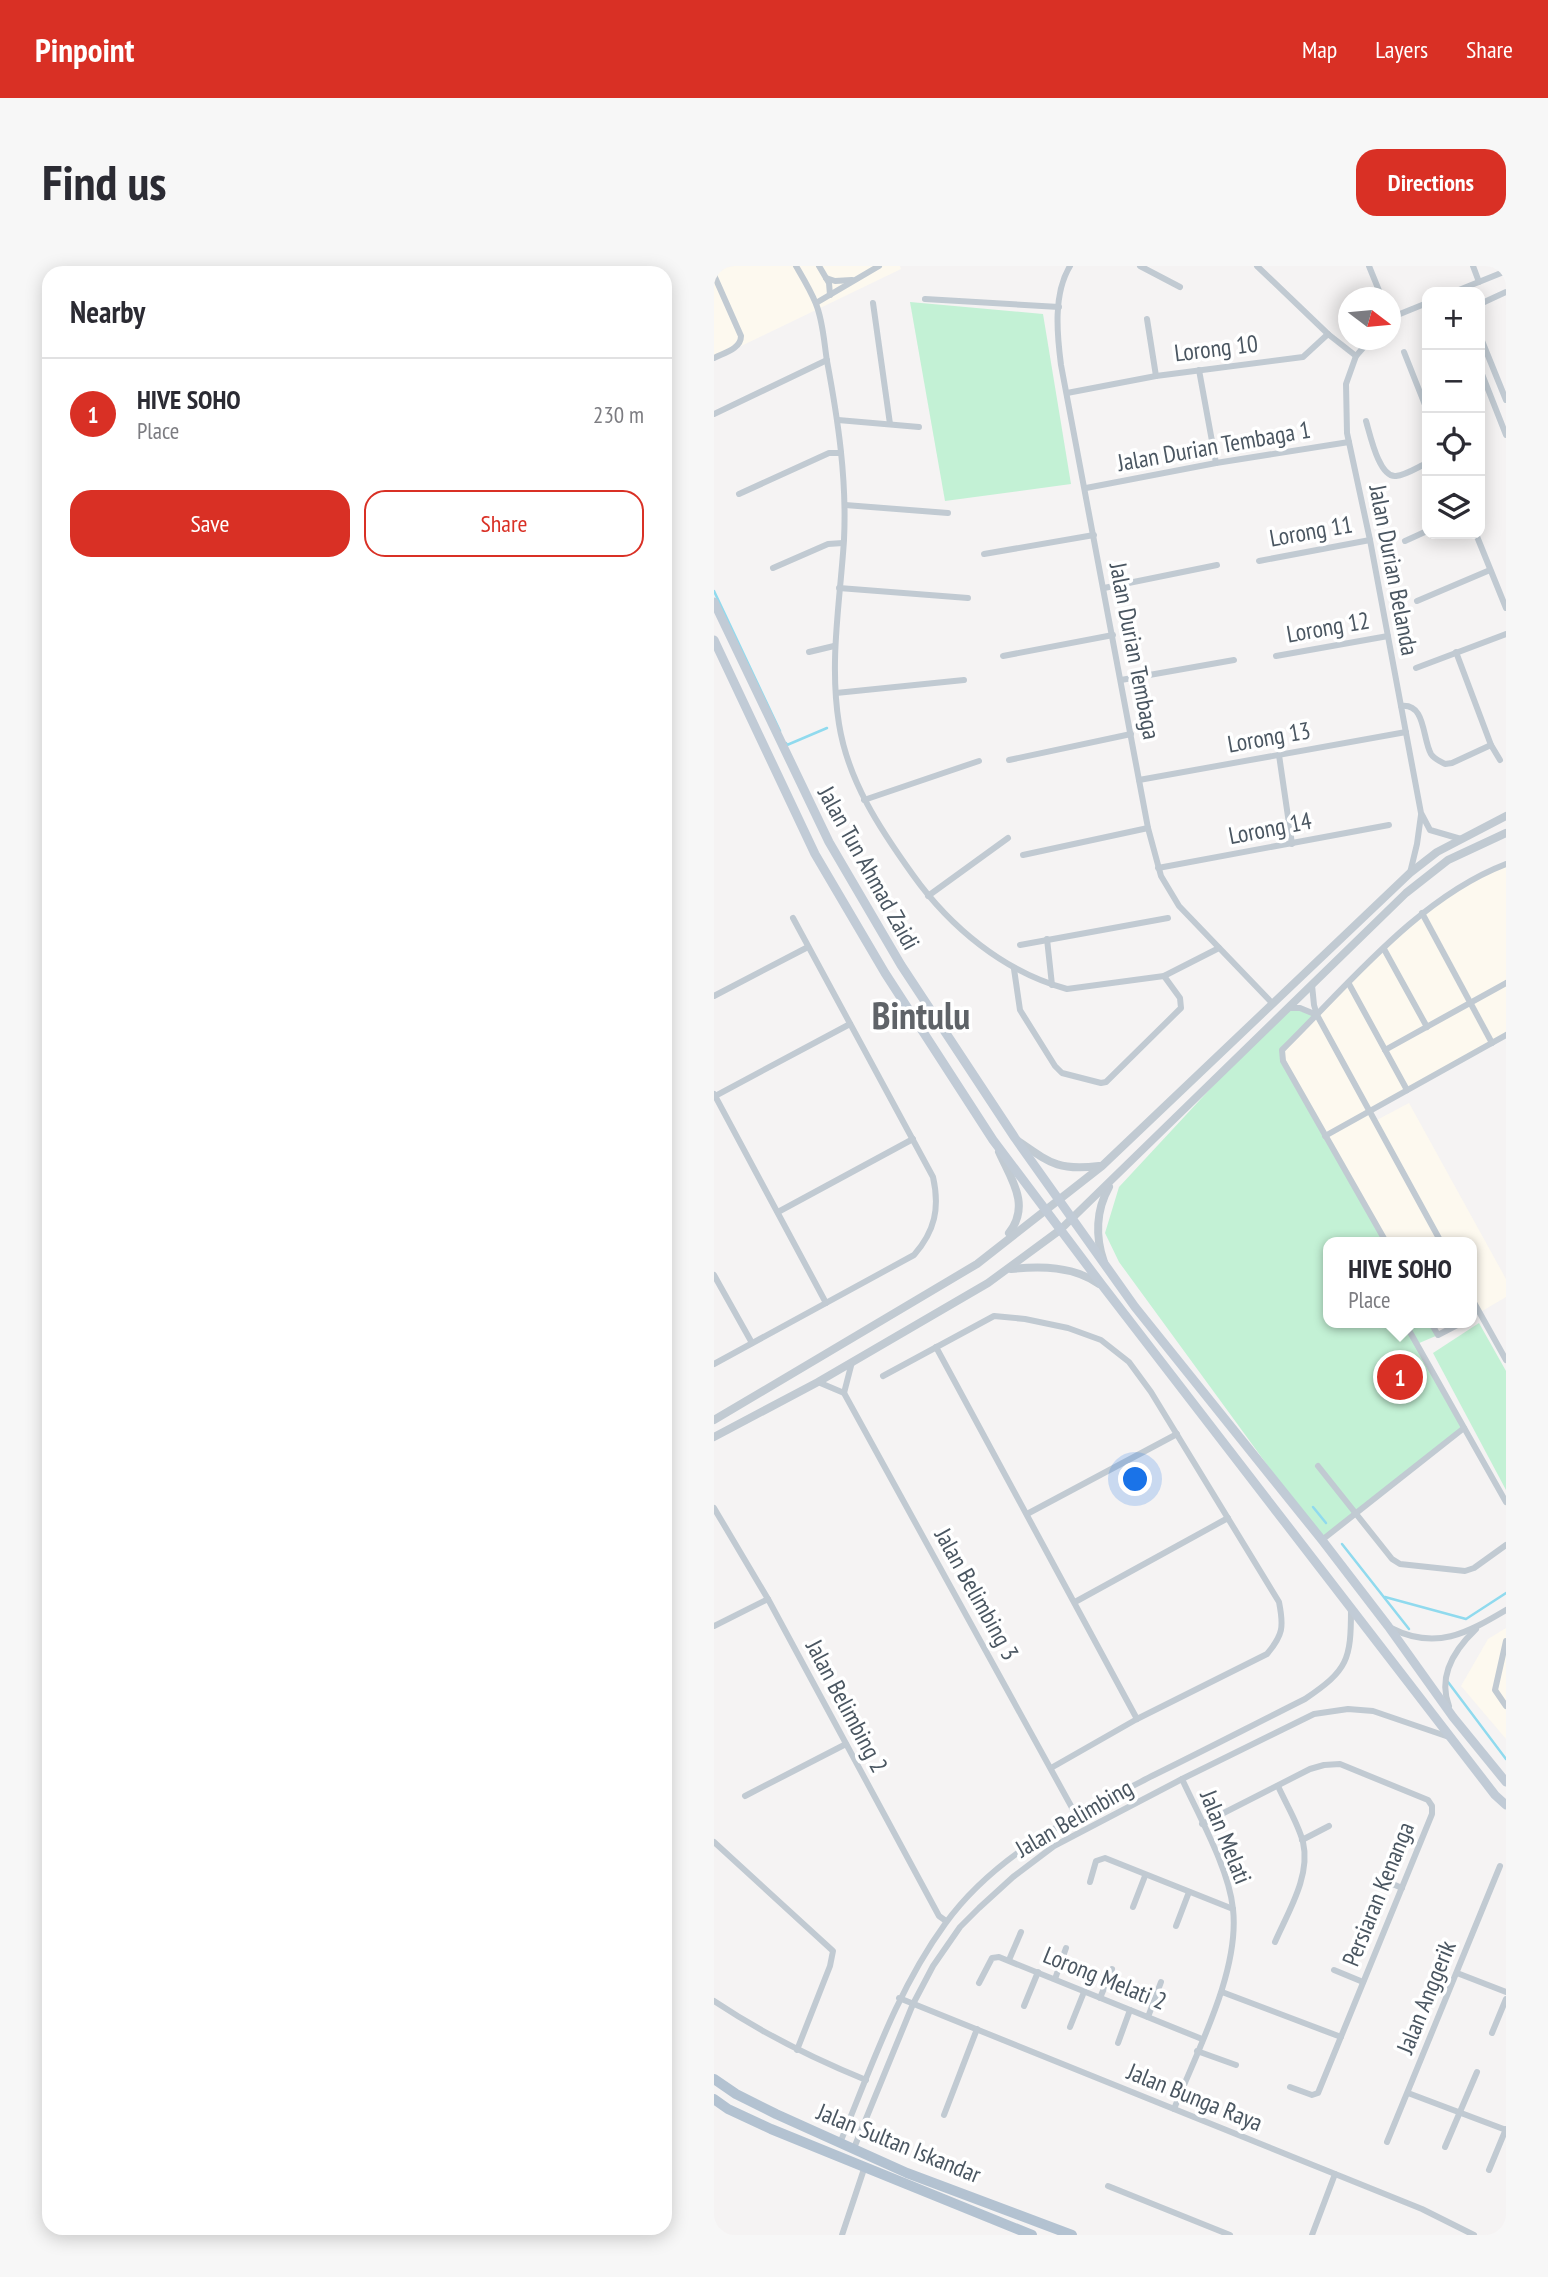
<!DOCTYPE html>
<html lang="en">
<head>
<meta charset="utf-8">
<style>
  :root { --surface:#fff; --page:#f7f7f7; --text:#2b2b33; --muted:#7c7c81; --line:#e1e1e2; --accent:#d93025 }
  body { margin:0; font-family:"PT Sans Narrow",sans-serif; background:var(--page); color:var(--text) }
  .controls { position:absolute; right:21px; top:21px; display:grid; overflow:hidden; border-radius:14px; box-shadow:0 4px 18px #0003 }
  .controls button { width:63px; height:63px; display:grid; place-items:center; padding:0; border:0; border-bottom:2px solid var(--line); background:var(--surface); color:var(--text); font:35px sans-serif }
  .compass { position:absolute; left:624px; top:21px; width:63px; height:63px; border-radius:50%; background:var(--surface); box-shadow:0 4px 18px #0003; rotate:106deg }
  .you { position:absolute; left:422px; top:1214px; width:24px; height:24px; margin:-18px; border:5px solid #fff; border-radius:50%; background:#1a73e8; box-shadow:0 0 0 10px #1a73e833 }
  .badge { display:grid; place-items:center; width:46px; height:46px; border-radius:50%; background:var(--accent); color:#fff; font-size:23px; font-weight:700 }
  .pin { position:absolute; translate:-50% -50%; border:4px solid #fff; box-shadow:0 2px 7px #0006 }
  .popup { position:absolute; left:609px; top:971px; width:154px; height:91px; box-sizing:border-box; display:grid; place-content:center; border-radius:14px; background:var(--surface); filter:drop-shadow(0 2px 5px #0005); font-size:23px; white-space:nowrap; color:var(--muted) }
  .popup b { font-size:26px; color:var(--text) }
  .popup::after { content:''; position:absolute; left:50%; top:100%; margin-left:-14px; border:14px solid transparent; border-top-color:var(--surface) }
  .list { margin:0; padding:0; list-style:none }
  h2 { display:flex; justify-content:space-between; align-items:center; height:91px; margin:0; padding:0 28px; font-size:30px }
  h2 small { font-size:23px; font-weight:400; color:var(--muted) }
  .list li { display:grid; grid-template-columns:46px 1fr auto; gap:21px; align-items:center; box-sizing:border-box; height:112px; padding:0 28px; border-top:2px solid var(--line) }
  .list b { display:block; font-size:26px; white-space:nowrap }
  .list p { margin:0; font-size:23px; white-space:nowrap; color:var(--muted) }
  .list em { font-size:23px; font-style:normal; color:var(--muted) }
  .actions { display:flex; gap:14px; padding:21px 28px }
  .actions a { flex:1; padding:16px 0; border:2px solid var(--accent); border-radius:21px; text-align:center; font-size:24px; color:var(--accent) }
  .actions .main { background:var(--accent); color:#fff }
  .icon { flex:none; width:38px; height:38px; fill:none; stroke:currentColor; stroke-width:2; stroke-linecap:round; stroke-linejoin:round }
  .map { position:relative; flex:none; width:792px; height:1969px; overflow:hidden; border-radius:21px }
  header { display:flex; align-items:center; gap:42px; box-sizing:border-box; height:98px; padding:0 35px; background:var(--accent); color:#fff }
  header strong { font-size:33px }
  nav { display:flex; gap:38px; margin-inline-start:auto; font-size:24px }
  .intro { display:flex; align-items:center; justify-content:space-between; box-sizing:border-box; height:168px; padding:0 42px }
  h1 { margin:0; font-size:49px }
  .button { padding:18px 32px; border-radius:21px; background:var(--accent); color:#fff; font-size:24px; font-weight:700 }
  main { display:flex; gap:42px; padding:0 42px }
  aside { flex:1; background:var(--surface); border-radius:21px; box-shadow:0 4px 18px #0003 }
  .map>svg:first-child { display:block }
  .commercial { fill:#fdf9ef }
  .green { fill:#c3f1d5 }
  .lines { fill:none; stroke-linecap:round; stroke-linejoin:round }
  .stream { stroke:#90daee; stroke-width:2.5 }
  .minor { stroke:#c1cad2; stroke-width:6 }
  .tertiary { stroke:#c1cad2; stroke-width:8 }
  .secondary { stroke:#c1cbd6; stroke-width:9 }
  .primary { stroke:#b3c2d1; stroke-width:10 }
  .labels { text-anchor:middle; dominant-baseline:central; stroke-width:7; stroke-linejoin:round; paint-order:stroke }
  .street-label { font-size:24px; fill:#4a5661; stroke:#fff }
  .town-label { font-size:38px; font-weight:bold; fill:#5f6368; stroke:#fff }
</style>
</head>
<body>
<header>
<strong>Pinpoint</strong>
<nav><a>Map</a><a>Layers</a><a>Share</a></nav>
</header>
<div class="intro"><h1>Find us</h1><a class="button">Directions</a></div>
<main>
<aside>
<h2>Nearby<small></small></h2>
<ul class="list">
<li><span class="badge">1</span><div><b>HIVE SOHO</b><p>Place</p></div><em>230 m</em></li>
</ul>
<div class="actions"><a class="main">Save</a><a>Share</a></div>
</aside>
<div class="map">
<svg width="792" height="1969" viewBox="0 0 792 1969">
  <rect width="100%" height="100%" fill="#f5f3f3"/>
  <g class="commercial">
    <polygon points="0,0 186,0 187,3 0,93"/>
    <polygon points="792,600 792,769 656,845 661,855 695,837 792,1013 792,1031 758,1051 758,976 672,976 569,795 568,784 705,649 770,606"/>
    <polygon points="792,1362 792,1473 747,1420 774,1373"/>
  </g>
  <g class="green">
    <polygon points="196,36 329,48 357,218 231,235"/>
    <polygon points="574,742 603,749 568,788 672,976 614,976 614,1057 717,1057 724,1069 703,1078 750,1162 608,1274 405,996 391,967 405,921 537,779"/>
    <polygon points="765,1057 792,1105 792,1224 719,1087"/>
  </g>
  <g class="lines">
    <g class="stream">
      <polyline points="0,325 66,465"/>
      <polyline points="72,477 73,479 113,462"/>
      <polyline points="599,1241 612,1257"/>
      <polyline points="628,1278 695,1363"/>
      <polyline points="671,1331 752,1353 792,1327"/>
      <polyline points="734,1416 792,1493"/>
    </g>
    <g class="minor">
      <path d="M82,0C89,12 97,25 102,38C109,55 110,76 113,95C124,154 133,213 130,274C126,336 115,396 125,458C134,515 166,563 199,609C236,661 290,706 353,723L450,710L505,682"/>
      <polyline points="105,0 115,17 116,29"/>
      <path d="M356,0C339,28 343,68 347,99L434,562L447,610L465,640L559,738"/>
      <polyline points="426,0 466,21"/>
      <polyline points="543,0 614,68"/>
      <polyline points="655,0 668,32"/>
      <polyline points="759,0 765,16"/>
      <path d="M0,9L27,70C27,83 10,87 0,92"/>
      <polyline points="112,12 121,15 138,14"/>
      <polyline points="740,26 792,5"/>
      <polyline points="211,33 345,41"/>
      <polyline points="102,37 165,0"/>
      <polyline points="159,37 176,158"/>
      <polyline points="766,38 792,26"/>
      <polyline points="676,52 713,37"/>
      <polyline points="433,53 442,110"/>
      <polyline points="766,70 792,134"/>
      <polyline points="656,74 642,90 632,118 633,167 656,274 707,547 716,564 747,573"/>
      <polyline points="690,86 713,144"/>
      <polyline points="766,103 792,169"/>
      <polyline points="485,104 502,197"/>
      <polyline points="353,127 442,110 589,91 614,68 642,90"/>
      <polyline points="0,148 113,94"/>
      <polyline points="124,154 205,161"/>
      <path d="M652,155C656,168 665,212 682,210C692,209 704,201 713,197"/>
      <polyline points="372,222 502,197 635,176"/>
      <polyline points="25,228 115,187 127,187"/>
      <polyline points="131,239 234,247"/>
      <polyline points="762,268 792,342"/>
      <polyline points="691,275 713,265"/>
      <polyline points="270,288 380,269"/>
      <polyline points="545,295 656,274"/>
      <polyline points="59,302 114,278 129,277"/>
      <polyline points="125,322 254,332"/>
      <polyline points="390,322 503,299"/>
      <polyline points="703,335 776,304"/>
      <polyline points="95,386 120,380"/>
      <polyline points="742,386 777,479 786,494"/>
      <polyline points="289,390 399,369"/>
      <polyline points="562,390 674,370"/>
      <polyline points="702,402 792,368"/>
      <polyline points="407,414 520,394"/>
      <polyline points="122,427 250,414"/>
      <path d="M687,440C712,437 708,472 717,488C720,493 726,495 731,498L738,497L777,479"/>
      <polyline points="565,489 578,578"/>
      <polyline points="295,494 417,468"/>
      <polyline points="425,514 692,466"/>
      <polyline points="150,534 265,495"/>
      <polyline points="309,589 434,562"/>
      <polyline points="444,602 675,559"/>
      <polyline points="696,607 703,578 707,549"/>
      <polyline points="214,630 294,572"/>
      <polyline points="708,647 778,777"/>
      <polyline points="333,673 338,719"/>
      <polyline points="306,679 454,652"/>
      <polyline points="670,683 713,761"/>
      <polyline points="300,703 306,744 341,800 348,807 387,817 392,816 467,742 466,732 450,710"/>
      <polyline points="635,718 693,824"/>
      <polyline points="598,719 600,739 603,749 727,976"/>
      <polyline points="0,730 94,681"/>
      <polyline points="574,742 586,742 603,749"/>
      <polyline points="671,784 792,717"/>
      <polyline points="0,828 112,1037"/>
      <polyline points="1,830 136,758"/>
      <polyline points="611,870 792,769"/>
      <polyline points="64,946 199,873"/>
      <path d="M672,976L569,795L568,784C634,719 705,631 792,598"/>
      <polyline points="0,1009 38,1077"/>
      <polyline points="758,1033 792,1094"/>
      <polyline points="717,1057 724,1069 747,1057"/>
      <polyline points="692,1059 792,1236"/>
      <polyline points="222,1081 423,1453"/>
      <path d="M0,1098L200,989C221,965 226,942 219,911L79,652"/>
      <path d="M169,1110L280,1050L311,1053L354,1062L387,1074L415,1096L437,1126L565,1336C570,1361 569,1369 553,1388L423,1453L337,1502"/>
      <polyline points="104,1116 130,1127 362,1549"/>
      <polyline points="130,1127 138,1096"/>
      <polyline points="604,1200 678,1293 686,1298 751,1305 760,1302 792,1279"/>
      <polyline points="0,1242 54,1333 225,1650 232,1655"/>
      <polyline points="313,1248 463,1168"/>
      <polyline points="608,1274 750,1162"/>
      <polyline points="361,1336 514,1252"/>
      <polyline points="0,1360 54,1333"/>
      <path d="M677,1362C722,1385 753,1367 792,1344"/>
      <polyline points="792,1375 781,1424 792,1440"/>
      <path d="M735,1440C723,1409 741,1383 762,1363"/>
      <polyline points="31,1530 132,1478"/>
      <polyline points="488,1558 596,1503 610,1499 626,1498 714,1534 718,1540 718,1548 604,1827 598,1829 576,1821"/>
      <polyline points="588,1574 615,1560"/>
      <polyline points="0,1576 119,1685 116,1700 83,1784"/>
      <polyline points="662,1611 688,1622"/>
      <polyline points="376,1616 382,1595 391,1592 519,1643"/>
      <polyline points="419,1641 431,1610"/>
      <polyline points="462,1660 475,1626"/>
      <path d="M561,1676C574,1646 597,1610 589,1576C584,1557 572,1538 564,1520"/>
      <polyline points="295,1694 307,1666"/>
      <polyline points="620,1704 649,1716"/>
      <polyline points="743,1707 792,1726"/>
      <polyline points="341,1713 352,1682"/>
      <polyline points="265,1717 278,1692 285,1691 488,1773"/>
      <polyline points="508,1726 627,1771"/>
      <polyline points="185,1732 708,1943 760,1969"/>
      <polyline points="386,1732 398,1703"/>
      <path d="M0,1735C48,1767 98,1792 152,1814"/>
      <polyline points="310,1740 324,1706"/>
      <polyline points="434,1751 447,1716"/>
      <polyline points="356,1761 370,1726"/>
      <polyline points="778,1767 792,1733"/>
      <polyline points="404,1777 416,1744"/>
      <polyline points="483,1785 522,1799"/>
      <polyline points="694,1827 792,1864"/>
      <path d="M460,1843C483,1785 526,1705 519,1643C515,1603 485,1550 468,1513"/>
      <polyline points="230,1849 263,1763"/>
      <polyline points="673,1876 786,1600"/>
      <path d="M126,1877C157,1802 183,1724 231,1658C282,1587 364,1548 440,1509C491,1484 541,1458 591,1433C634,1404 637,1394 637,1343"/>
      <polyline points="731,1881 763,1806"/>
      <polyline points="140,1882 199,1738 219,1700 246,1661 265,1642 299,1611 340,1580 468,1513 600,1448 634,1443 659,1445 735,1471"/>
      <polyline points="775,1904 792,1863"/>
      <polyline points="394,1920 516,1969"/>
      <polyline points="128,1969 150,1903"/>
      <polyline points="598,1969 621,1908"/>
    </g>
    <g class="tertiary">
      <path d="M304,875C336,897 344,905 385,900"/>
      <path d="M285,886C297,913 317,939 295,967"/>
      <path d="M390,996C381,971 382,944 395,921"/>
      <path d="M297,1003C327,1000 359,1000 385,1018"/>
      <polyline points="0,1154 263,998 388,900 696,607 723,586 792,550"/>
      <polyline points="0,1171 104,1116 274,1017 346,964 692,627 734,594 792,567"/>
    </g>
    <g class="secondary">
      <polyline points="0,336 115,576 187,699 301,872 421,1041 608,1274 674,1360 739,1451 792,1516"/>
      <polyline points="0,374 101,588 171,707 279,874 388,1019 781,1529 792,1539"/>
    </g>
    <g class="primary">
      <polyline points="0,1813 22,1828 62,1848 193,1907 358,1969"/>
      <polyline points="0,1833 14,1843 57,1863 318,1969"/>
    </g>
  </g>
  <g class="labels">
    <g class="street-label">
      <text transform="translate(502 82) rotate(-7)">Lorong 10</text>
      <text transform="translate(500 180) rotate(-10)">Jalan Durian Tembaga 1</text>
      <text transform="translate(597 265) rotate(-10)">Lorong 11</text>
      <text transform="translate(680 304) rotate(79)">Jalan Durian Belanda</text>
      <text transform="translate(614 361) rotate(-10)">Lorong 12</text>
      <text transform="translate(421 385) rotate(79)">Jalan Durian Tembaga</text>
      <text transform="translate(555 471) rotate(-10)">Lorong 13</text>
      <text transform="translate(556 562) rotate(-11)">Lorong 14</text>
      <text transform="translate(155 602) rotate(61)">Jalan Tun Ahmad Zaidi</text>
      <text transform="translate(263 1328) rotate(61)">Jalan Belimbing 3</text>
      <text transform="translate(133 1440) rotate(62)">Jalan Belimbing 2</text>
      <text transform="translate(360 1552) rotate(-30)">Jalan Belimbing</text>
      <text transform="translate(512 1571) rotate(68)">Jalan Melati</text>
      <text transform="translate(664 1628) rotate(-68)">Persiaran Kenanga</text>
      <text transform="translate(391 1712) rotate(22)">Lorong Melati 2</text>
      <text transform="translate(712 1731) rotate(-68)">Jalan Anggerik</text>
      <text transform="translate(481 1831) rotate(22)">Jalan Bunga Raya</text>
      <text transform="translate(185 1877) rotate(22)">Jalan Sultan Iskandar</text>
    </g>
    <g class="town-label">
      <text x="207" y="748">Bintulu</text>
    </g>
  </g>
</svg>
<div class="controls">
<button>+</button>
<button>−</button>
<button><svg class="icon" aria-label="locate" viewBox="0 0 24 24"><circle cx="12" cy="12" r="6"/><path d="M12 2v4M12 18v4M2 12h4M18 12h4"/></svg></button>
<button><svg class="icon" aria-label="layers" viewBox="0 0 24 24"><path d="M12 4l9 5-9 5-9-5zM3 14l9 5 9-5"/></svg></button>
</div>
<svg class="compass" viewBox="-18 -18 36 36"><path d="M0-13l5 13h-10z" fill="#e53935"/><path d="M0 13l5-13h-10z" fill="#7c7c81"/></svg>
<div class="you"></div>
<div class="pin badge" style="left:686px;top:1111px">1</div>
<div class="popup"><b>HIVE SOHO</b>Place</div>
</div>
</main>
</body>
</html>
